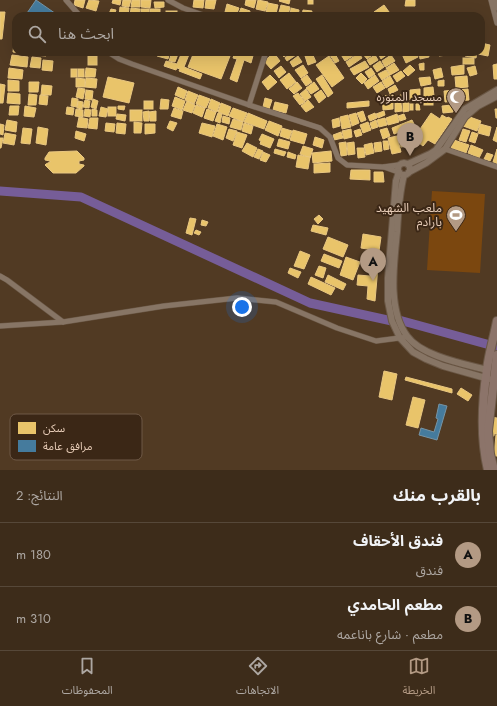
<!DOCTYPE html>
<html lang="ar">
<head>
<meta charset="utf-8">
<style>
  :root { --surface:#3d2c1a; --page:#443423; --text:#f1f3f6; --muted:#ada7a2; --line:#564839; --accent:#b39a84 }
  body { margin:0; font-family:Jost,"Noto Sans Arabic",sans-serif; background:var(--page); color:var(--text); direction:rtl }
  .you { position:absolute; left:242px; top:307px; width:14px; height:14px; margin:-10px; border:3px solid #fff; border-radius:50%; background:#1a73e8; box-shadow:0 0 0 6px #1a73e833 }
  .badge { display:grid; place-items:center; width:26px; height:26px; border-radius:50%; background:var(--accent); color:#111; font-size:13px; font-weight:700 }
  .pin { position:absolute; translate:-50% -33px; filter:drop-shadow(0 1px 2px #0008) }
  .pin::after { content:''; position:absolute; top:21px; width:14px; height:12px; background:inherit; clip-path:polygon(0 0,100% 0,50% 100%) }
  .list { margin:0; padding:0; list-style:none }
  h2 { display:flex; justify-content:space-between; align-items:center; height:52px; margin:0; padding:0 16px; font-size:17px }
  h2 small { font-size:13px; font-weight:400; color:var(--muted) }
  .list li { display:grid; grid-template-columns:26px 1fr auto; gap:12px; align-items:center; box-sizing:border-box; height:64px; padding:0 16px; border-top:1px solid var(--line) }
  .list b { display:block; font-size:15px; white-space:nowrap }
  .list p { margin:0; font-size:13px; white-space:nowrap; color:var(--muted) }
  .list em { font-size:13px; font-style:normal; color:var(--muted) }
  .icon { flex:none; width:22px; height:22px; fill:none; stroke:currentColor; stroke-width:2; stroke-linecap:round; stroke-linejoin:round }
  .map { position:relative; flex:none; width:497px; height:470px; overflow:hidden; direction:ltr }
  .search { position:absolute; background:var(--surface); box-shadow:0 4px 16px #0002; left:12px; right:12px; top:12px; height:44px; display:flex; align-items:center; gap:10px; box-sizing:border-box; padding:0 14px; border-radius:12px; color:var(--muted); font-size:15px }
  .sheet { height:180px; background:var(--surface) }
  nav { display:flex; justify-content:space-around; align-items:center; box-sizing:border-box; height:56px; border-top:1px solid var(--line); background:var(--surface); font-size:11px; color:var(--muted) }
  nav a { display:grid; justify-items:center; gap:2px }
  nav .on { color:var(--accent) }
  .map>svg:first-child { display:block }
  .green { fill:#7b470f }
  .homes { fill:#e9c46a; stroke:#e9c781 }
  .public { fill:#457b9d; stroke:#7694a5 }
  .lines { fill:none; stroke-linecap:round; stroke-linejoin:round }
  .river { stroke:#765d98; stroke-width:9 }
  .minor-casing { stroke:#6a5745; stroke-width:6 }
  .tertiary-casing { stroke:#6a5745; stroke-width:8 }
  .trunk-casing { stroke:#6a5745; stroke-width:10 }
  .minor { stroke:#877565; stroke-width:5 }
  .tertiary { stroke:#877565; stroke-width:6 }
  .trunk { stroke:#8c746a; stroke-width:8 }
  .labels { text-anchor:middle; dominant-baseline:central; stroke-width:4; stroke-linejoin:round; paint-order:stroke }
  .poi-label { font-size:12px; fill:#e8cdb8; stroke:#3b2716; text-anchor:end }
  .key { fill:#3b2716; stroke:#6f5947; stroke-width:1 }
  .key-label { font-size:11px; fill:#e8cdb8 }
</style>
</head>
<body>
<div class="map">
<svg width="497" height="470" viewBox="0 0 497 470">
  <rect width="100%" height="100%" fill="#513a23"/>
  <polygon class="green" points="432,191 485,194 480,273 427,270"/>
  <g class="homes">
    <polygon points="75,0 85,0 83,8 74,5"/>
    <polygon points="89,0 99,1 96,11 86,8"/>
    <polygon points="113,0 121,0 120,5 112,3"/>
    <polygon points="123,0 131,0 129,7 122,6"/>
    <polygon points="132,0 140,0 140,7 131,7"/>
    <polygon points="141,0 151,0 150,8 141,7"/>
    <polygon points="194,0 204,0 203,8 193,7"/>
    <polygon points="206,0 216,0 214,9 205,8"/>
    <polygon points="246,0 256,0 254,8 245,5"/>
    <polygon points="258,0 268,2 265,11 256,9"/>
    <polygon points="280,0 290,0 289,4 279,1"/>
    <rect x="308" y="0" width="5" height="4"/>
    <polygon points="406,0 415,0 415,6 405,6"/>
    <polygon points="154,2 164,2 164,7 155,8"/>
    <polygon points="268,3 278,5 276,14 266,12"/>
    <polygon points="227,4 239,8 236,16 224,16"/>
    <polygon points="281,5 290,7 288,16 278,16"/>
    <polygon points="384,5 392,16 376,16 374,12"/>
    <polygon points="120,7 129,8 128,16 119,16"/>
    <polygon points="131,8 140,9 139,16 130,16"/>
    <polygon points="241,8 250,11 249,16 238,16"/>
    <polygon points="291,8 299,10 298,16 290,16"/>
    <polygon points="111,9 116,10 114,15 109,14"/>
    <rect x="141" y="9" width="8" height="6"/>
    <rect x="150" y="9" width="10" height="7"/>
    <polygon points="303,10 312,11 311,16 302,16"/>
    <rect x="166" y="11" width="11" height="5"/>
    <polygon points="0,12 5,12 2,39 0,39"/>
    <polygon points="262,13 272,16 261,16"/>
    <polygon points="14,43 16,43 16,52 28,52 28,54 13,52"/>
    <polygon points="481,43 490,45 488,56 478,54 479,52 481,52"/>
    <polygon points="34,52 46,52 46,56 34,55"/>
    <polygon points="158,52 170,52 168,59 157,56"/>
    <polygon points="172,52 178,54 175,62 169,61"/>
    <polygon points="182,52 190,52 184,67 202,74 200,79 179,71 180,69 177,68 176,70 164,66 166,61 177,64"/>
    <polygon points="194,52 220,52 230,56 221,79 188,67"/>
    <polygon points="235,52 254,52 251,63 244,60 237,82 230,79 237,59 233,58"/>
    <polygon points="280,52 291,52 284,57"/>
    <polygon points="292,52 294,52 296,55 287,61 285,58"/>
    <polygon points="328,52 334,52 339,61 335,63"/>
    <polygon points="343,52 359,52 345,61 340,53"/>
    <polygon points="363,52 374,52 375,53 367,59 362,53"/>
    <polygon points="379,52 386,52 388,54 381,59 378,53"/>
    <polygon points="406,52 416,52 418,57 406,63 402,54"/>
    <polygon points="419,52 428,52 429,57 420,59"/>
    <polygon points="439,52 456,52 456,54 439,56"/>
    <polygon points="465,52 477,52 476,58 465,56"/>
    <polygon points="274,53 280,61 271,69 264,61"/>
    <polygon points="312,53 316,62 308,65 305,56"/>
    <polygon points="359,53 362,58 349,67 346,62"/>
    <polygon points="12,55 28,57 27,67 10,65"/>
    <polygon points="375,55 378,60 370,65 367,60"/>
    <polygon points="391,55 395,61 385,67 382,61"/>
    <rect x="88" y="56" width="9" height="9"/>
    <polygon points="298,56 302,62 293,67 290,62"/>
    <polygon points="329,56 344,78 332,87 316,65"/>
    <polygon points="32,57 41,58 40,68 30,67"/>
    <rect x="463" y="58" width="11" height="6"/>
    <polygon points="43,60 53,61 52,71 42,70"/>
    <polygon points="365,61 369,67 354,75 350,69"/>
    <polygon points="380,61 384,67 377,72 373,66"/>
    <polygon points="394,63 399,70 390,75 386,68"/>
    <polygon points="424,63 424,70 420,70 419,64"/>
    <polygon points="497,64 497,79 494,79 493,65"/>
    <polygon points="303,65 308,73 301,78 295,70"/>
    <polygon points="410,65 415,70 408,76 403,71"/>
    <polygon points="464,65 464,74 452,75 451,67"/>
    <polygon points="281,66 286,72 279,78 274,71"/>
    <polygon points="475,66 477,74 470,76 467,68"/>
    <polygon points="9,68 23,70 22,79 8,78"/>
    <polygon points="86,68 96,69 95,77 85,77"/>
    <polygon points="371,68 375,74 369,78 365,72"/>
    <polygon points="441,68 443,77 435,79 433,70"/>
    <rect x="71" y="69" width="6" height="8"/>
    <rect x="78" y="69" width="6" height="8"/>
    <polygon points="386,70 390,75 382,80 378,74"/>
    <polygon points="401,71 405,76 397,82 393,76"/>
    <polygon points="289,73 296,82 287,89 280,80"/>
    <polygon points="361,73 367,79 362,84 356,78"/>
    <polygon points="270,75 277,82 268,90 262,82"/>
    <polygon points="307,75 312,82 306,86 301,79"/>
    <polygon points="322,75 333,93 328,97 316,79"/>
    <polygon points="375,75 379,81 368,89 364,83"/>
    <polygon points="390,76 394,83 386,88 382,81"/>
    <polygon points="467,76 468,87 456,88 455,77"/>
    <polygon points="108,77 134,83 129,103 103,97"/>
    <polygon points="430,77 431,84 421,86 419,78"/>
    <polygon points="76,78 85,79 85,87 76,87"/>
    <polygon points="86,78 97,79 96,88 85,87"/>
    <polygon points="8,80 19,81 19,91 8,91"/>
    <polygon points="444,80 444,86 438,86 438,81"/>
    <polygon points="29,82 39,82 38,92 29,92"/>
    <polygon points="297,82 302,88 294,94 289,89"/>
    <polygon points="314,82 319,89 311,94 306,88"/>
    <polygon points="381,82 385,88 377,93 373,87"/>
    <polygon points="0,84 5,85 3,103 0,103"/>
    <polygon points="42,85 52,86 51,95 41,95"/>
    <polygon points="395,85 398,90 390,94 388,89"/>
    <polygon points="178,87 187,91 184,99 175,95"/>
    <polygon points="433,87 434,96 424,97 424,88"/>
    <polygon points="78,88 85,89 83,99 76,97"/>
    <polygon points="306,89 311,97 305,101 300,94"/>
    <polygon points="420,89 420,100 410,100 410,90"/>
    <polygon points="468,89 469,100 445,102 444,91"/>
    <polygon points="86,90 93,91 92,100 85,99"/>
    <polygon points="321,90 326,97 319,103 314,95"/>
    <polygon points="188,91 198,95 194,104 185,100"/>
    <polygon points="8,93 20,94 20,104 7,103"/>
    <polygon points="298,93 305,102 300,105 293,96"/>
    <polygon points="29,94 37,95 36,105 28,105"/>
    <polygon points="40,95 48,96 47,105 39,104"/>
    <polygon points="199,95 210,99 206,108 196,104"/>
    <polygon points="393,95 393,109 383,110 382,96"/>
    <polygon points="400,95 403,95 404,101 401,102"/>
    <polygon points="175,97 185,101 182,110 172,106"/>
    <polygon points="72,98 78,99 77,107 71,106"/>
    <polygon points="265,98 272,100 269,109 263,107"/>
    <rect x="424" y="98" width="9" height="7"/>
    <polygon points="93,99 98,101 96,109 91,107"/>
    <polygon points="161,99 169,100 168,109 160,109"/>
    <polygon points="211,99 220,103 217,112 208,108"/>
    <polygon points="85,100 90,101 89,108 83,107"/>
    <polygon points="308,100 314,107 306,112 301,106"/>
    <polygon points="78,101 83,102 82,109 77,108"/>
    <rect x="144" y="101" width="9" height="8"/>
    <polygon points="187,101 195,105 192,113 183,110"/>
    <polygon points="369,101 369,106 347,108 347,103"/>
    <polygon points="275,102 288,105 286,113 273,110"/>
    <polygon points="221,103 231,107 228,116 218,112"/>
    <polygon points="395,103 401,103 402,111 395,112"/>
    <polygon points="403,103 409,103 409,111 403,112"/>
    <rect x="410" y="104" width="3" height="6"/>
    <polygon points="416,104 419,104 420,110 416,110"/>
    <polygon points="196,105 205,108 202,117 193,113"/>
    <polygon points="452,105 453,112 443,113 442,106"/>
    <polygon points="10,106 19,106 18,115 9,115"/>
    <polygon points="25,106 36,108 34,117 24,116"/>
    <polygon points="118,106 125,106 124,110 118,109"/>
    <polygon points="67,107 74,108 73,115 66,114"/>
    <polygon points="101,107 108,109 106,117 99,116"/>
    <rect x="108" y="107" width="8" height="9"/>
    <polygon points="174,108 183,111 181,119 171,116"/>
    <polygon points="233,108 247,113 243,122 229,116"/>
    <polygon points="76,109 83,110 83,117 75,116"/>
    <polygon points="85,109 91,110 90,117 84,116"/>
    <polygon points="92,109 97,110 97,116 92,116"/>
    <polygon points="207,109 216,112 213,121 204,118"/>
    <polygon points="495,109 497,109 497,118 496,118"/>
    <rect x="130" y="110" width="12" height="11"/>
    <polygon points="149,111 149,121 144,121 143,112"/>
    <polygon points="156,111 156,121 150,121 149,112"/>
    <polygon points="363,111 366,120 361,122 357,113"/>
    <polygon points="384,111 385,115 378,118 376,114"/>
    <polygon points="218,113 222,114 220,123 215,121"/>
    <polygon points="248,113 267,121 264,129 244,122"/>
    <polygon points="356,113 359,123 352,126 349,115"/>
    <polygon points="375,113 377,118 370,121 368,116"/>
    <polygon points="431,113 440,119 442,115 447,118 448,117 452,119 435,144 428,140 423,146 419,143 422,140 419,138 421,134 418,132"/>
    <polygon points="117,114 126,115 125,121 116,119"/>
    <polygon points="397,114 399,122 388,125 386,118"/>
    <polygon points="404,114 406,119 400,121 398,116"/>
    <polygon points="348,115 351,127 342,129 340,117"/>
    <polygon points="223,116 230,118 229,124 222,122"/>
    <polygon points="467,116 481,121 477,131 463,126"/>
    <polygon points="79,117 88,119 87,128 77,127"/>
    <polygon points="90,118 98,118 97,129 88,128"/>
    <polygon points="339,118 340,126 333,128 332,120"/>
    <polygon points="385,118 387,125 379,127 377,120"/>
    <polygon points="233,119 243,122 241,130 230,127"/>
    <polygon points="7,120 17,122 16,132 5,130"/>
    <polygon points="376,120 378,127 372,129 370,123"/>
    <polygon points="412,120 415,126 394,134 392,128"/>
    <polygon points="170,121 177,123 173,131 167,128"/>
    <polygon points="269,121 282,126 278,136 265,130"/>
    <polygon points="134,122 142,123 141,133 134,133"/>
    <polygon points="368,122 371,130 363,133 360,125"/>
    <polygon points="106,123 115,124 114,132 105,131"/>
    <polygon points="117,123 126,124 125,134 116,133"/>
    <polygon points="202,123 215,126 212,137 199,133"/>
    <polygon points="244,123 253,126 251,134 242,131"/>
    <polygon points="0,124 4,125 3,135 0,134"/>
    <polygon points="145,124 155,124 155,133 145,134"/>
    <polygon points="217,124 227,127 223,140 213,136"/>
    <polygon points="480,124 491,127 489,136 478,133"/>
    <polygon points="38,127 48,129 46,145 36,143"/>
    <polygon points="497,127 497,142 493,140"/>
    <polygon points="23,128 32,129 30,144 21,143"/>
    <polygon points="282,128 292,131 289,139 280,136"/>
    <polygon points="387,128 390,136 383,139 380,130"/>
    <polygon points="229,129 237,131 233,141 226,138"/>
    <polygon points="351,129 352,137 344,139 342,131"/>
    <polygon points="360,129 362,135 356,137 354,131"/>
    <polygon points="463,129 470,131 466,142 459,140"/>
    <polygon points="293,130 307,134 304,144 290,140"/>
    <polygon points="76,131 86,134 84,141 75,138"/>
    <polygon points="237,132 247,135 242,148 233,145"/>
    <polygon points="341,132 343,138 334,140 333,135"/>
    <polygon points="415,132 417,145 411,146 409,134"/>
    <polygon points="472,132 478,134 475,143 469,141"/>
    <polygon points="5,133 16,135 14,145 3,143"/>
    <polygon points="262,134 274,139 270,148 260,144 261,141 259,140"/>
    <polygon points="406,134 408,146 401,147 399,135"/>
    <polygon points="397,136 401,152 392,154 388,138"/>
    <polygon points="315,137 324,140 322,148 313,145"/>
    <polygon points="0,138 3,138 1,148 0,148"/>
    <polygon points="279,139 290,142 288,149 277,146"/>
    <polygon points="454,140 469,145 466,153 451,148"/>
    <polygon points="383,141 388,141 389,149 384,150"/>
    <polygon points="346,142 347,155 341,156 339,143"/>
    <polygon points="354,142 355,154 348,155 347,143"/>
    <polygon points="381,142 382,151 375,152 374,143"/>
    <polygon points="247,143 257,148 253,157 242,151"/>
    <polygon points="372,143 374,153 366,155 364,145"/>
    <polygon points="471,145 483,150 479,158 468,153"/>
    <polygon points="303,146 313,149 310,158 300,154"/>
    <polygon points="357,148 364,148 365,157 358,158"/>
    <polygon points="258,149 263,151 259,159 254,157"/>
    <polygon points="275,149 286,152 284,156 274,153"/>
    <polygon points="497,149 497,164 493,162"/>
    <polygon points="77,151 84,158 84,160 79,161 79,164 84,165 84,166 76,173 53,173 45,165 46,164 50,162 50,161 45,160 45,158 49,152"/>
    <polygon points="331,151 332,161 313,163 312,153"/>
    <polygon points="263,152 270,155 266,162 260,160"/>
    <polygon points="288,152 296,155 295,159 287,157"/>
    <polygon points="487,153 493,155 490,161 484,159"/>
    <polygon points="298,155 310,157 308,169 296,167"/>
    <polygon points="330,163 330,172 314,173 314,164"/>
    <polygon points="351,170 370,170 370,180 350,179"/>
    <polygon points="374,172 383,172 384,182 374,182"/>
    <polygon points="319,215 323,219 318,224 314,219"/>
    <polygon points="190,218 196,219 192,235 186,233"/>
    <polygon points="202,220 208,222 206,226 201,225"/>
    <polygon points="313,225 328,228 326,235 311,231"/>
    <polygon points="196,230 201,232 199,235 194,233"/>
    <polygon points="363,234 381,237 379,251 361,248"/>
    <polygon points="328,237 348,245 343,257 323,249"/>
    <polygon points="300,251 310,255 304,269 294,266"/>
    <polygon points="324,254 342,261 339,268 321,261"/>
    <polygon points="372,255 379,255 375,301 367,299 368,286 357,285 358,275 370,276"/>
    <polygon points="346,257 360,262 353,280 340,275"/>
    <polygon points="319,266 326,268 323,278 315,275"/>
    <polygon points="290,268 301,272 298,278 288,273"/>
    <polygon points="328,275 346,284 343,290 325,282"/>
    <polygon points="311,277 335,288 331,295 308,284"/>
    <polygon points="384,371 397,374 392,400 379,397"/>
    <polygon points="406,377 452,389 452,393 405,380"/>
    <polygon points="461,388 472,395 468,401 457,394"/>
    <polygon points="413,397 425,400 418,428 406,425"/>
    <polygon points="491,417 497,418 497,434 494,434 494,436 490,436"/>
    <polygon points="496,435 497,435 497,456 494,456"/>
  </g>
  <g class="public">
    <polygon points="36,0 59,16 25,16"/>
    <polygon points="439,404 447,406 437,440 419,435 421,428 434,432 438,419 436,418"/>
  </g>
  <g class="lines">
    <polyline class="river" points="0,191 81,197 310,303 392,321 399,320 497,347"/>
    <g class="minor-casing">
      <g id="minor">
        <polyline points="66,0 80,16"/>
        <polyline points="168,0 183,8 206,16"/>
        <polyline points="491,0 497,23"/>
        <polyline points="495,0 497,8"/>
        <polyline points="108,52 119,59 132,64 249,105 320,128 330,137 338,158 347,165 383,167 398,165"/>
        <polyline points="249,105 266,52"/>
        <polyline points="445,149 497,167"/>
        <polyline points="384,167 398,172"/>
        <polyline points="0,276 7,280 63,322"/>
        <polyline points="0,326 63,322 164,306 237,298 276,302 337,328 376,341 407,337"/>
      </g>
    </g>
    <g class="tertiary-casing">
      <g id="tertiary">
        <circle cx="404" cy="169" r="6"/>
        <polyline points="408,164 430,154 436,150 465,109 497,90"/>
        <polyline points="399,172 396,181 388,278 388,301 392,321 400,338 413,352 426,359 443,366 489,379"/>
        <polyline points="409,172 426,163 445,149 465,117 478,106 497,96"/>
        <path d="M404,175C399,194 398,213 397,232C394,264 387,309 407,336C421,356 464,364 487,370"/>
      </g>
    </g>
    <g class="trunk-casing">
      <g id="trunk">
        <path d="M488,470C480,437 482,402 487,369C489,353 494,337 497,321"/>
        <polyline points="494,470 490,454 488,431 497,355"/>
      </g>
    </g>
    <use href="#minor" class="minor"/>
    <use href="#tertiary" class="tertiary"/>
    <use href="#trunk" class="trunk"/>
  </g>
  <defs>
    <g id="mosque-pin" transform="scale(1)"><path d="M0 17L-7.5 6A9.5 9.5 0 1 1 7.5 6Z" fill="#b39a84" stroke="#3b2716"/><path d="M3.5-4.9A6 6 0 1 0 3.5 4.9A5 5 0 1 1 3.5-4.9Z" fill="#fff"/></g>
    <g id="stadium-pin" transform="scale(1)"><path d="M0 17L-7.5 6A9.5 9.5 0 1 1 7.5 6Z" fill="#b39a84" stroke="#3b2716"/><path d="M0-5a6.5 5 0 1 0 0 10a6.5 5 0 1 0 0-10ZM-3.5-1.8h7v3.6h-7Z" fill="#fff"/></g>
  </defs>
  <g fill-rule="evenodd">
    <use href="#mosque-pin" x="456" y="97"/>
    <use href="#stadium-pin" x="456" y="215"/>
  </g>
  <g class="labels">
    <g class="poi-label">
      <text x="442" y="97">مسجد المنوره</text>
      <text x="442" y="208">ملعب الشهيد<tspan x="442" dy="14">بارادم</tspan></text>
    </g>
  </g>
  <rect x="10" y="414" width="132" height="46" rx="6" class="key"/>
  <rect x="18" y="422" width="18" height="12" fill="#e9c46a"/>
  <rect x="18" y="440" width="18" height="12" fill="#457b9d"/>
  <g class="key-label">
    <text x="43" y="432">سكن</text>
    <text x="43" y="450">مرافق عامة</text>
  </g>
</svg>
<div class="you"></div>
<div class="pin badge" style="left:373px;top:281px">A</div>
<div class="pin badge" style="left:410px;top:156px">B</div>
<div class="search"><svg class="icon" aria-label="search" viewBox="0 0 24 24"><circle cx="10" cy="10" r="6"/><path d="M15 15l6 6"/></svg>ابحث هنا</div>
</div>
<section class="sheet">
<h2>بالقرب منك<small>النتائج: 2</small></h2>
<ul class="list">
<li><span class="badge">A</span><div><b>فندق الأحقاف</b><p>فندق</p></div><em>180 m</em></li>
<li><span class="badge">B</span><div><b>مطعم الحامدي</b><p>مطعم · شارع باناعمه</p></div><em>310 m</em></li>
</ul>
</section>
<nav>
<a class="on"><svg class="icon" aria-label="map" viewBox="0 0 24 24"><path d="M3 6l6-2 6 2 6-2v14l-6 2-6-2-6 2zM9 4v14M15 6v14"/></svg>الخريطة</a>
<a><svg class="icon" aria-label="directions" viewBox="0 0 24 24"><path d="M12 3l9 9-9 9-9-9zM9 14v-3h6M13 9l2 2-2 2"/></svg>الاتجاهات</a>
<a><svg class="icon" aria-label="saved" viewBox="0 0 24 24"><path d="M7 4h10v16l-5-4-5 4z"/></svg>المحفوظات</a>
</nav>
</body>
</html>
